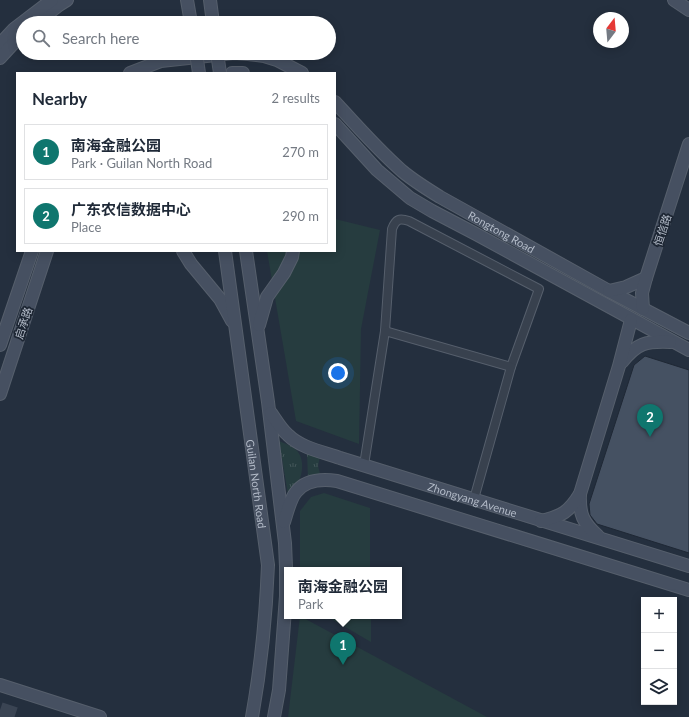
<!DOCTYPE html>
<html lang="en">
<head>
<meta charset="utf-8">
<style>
  :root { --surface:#fff; --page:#f6f6f7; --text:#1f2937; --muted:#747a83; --line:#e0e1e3; --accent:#0f766e }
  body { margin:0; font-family:Lato,"Noto Sans SC",sans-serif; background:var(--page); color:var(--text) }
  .controls { position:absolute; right:12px; bottom:12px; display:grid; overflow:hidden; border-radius:0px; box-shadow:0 2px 10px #0003 }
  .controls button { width:36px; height:36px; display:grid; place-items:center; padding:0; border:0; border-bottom:1px solid var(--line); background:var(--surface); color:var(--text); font:20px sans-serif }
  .compass { position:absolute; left:593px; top:12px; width:36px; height:36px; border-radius:50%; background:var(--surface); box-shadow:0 2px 10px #0003; rotate:16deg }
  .you { position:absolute; left:338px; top:373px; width:14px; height:14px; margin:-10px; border:3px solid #fff; border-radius:50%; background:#1a73e8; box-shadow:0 0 0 6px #1a73e833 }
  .badge { display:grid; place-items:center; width:26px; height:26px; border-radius:50%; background:var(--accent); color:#fff; font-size:13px; font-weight:700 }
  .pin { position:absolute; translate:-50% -33px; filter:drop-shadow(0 1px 2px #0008) }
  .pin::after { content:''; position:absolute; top:21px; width:14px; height:12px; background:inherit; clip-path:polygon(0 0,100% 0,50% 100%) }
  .popup { position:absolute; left:284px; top:567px; width:118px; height:52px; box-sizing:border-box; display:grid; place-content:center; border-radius:0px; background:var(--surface); filter:drop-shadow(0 1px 3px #0005); font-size:13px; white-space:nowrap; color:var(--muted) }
  .popup b { font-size:15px; color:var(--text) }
  .popup::after { content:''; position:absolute; left:50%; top:100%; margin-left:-8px; border:8px solid transparent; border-top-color:var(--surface) }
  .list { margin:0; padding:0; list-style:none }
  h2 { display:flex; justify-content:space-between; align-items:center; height:52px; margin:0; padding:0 16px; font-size:17px }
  h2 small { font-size:13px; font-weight:400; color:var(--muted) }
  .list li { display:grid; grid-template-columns:26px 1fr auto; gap:12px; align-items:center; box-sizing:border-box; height:56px; margin:0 8px 8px; padding:0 8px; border:1px solid var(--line); border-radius:0px }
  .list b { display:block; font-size:15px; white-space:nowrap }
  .list p { margin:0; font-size:13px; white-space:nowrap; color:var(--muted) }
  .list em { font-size:13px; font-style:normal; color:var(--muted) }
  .icon { flex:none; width:22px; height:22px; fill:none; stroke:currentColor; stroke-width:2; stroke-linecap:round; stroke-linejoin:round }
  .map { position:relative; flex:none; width:689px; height:717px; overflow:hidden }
  .search { position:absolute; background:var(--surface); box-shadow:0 2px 10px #0003; left:16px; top:16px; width:320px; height:44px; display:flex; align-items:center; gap:10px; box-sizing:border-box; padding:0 14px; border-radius:22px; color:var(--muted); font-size:15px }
  .panel { position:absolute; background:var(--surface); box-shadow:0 2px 10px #0003; left:16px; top:72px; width:320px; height:180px; border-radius:0px }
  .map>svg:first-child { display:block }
  .grass { fill:url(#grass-tufts) }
  .park { fill:#263c3f }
  .building { fill:#455162; stroke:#1f2835 }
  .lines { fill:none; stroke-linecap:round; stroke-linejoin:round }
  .highway-tunnel { stroke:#3a4453; stroke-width:16; stroke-dasharray:16 8; stroke-linecap:butt }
  .street-casing { stroke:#565f6c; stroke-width:10 }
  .secondary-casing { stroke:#565f6c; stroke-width:14 }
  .street { stroke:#38414e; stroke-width:8 }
  .secondary { stroke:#465061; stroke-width:12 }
  .secondary-bridge-casing { stroke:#565f6c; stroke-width:14; stroke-linecap:butt }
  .secondary-bridge { stroke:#465061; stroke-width:12 }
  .labels { text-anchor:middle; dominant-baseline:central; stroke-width:3.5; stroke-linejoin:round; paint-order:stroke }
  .street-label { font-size:11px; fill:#b4bcc9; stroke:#1d2633 }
</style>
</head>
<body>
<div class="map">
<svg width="689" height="717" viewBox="0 0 689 717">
  <defs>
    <pattern id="grass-tufts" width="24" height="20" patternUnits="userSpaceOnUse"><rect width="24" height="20" fill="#263c3f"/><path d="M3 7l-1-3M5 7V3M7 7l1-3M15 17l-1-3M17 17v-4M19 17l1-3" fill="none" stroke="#435659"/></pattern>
  </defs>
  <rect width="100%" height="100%" fill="#242f3e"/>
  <g class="grass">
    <path d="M279,441C285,444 291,445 296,450C305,458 303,475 297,485C294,489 291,491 288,494Z"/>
    <polygon points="307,453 320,456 318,466 320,474 308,477"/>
  </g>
  <g class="park">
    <polygon points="335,219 380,230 361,329 359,444 296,421 267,251 335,251"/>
    <polygon points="324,493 370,508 370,570 300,570 300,511 311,497"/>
    <polygon points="300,616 487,717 288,717"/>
    <polygon points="326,616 371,616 371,642"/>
  </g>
  <polygon class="building" points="645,356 689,370 689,553 597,524 590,515 589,504 634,365"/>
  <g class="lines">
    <polyline class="highway-tunnel" points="0,710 21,717"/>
    <g class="street-casing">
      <g id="street">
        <path d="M385,331L392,229C396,219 399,218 409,221L539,289L511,367"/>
        <polyline points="364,465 385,331 511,367 474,499"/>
      </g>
    </g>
    <g class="secondary-casing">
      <g id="secondary">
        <polyline points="187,0 191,23"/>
        <polyline points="210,0 213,23"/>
        <polyline points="674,0 689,10"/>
        <polyline points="36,23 59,5 67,0"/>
        <polyline points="0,44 14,29 52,0"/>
        <polyline points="0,58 23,33"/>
        <polyline points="130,73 161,61 234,53 248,54 264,56 277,60 302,73"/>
        <polyline points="232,73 243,73"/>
        <path id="s1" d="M335,102C356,125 378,150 402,171C414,181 427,189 440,197L609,291L689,333"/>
        <polyline points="335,124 377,170 410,198 432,211 476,234 689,350"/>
        <polyline points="183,251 191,264 220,299 232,321"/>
        <path id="s2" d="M225,251L268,565C266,616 261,667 252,717"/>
        <polyline points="246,251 268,402 285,543 286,567 286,596 279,690 274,717"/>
        <polyline points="609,291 626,287 646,278"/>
        <polyline points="643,309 642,293 646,278 689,144"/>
        <polyline points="259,325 267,297 284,273 292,257 293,251"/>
        <polyline points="0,345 32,251"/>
        <path d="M622,362C637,343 646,341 670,342"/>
        <polyline points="0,394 47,251"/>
        <path id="s3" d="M271,413C276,420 281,429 288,435C301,448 323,452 340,458L689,566"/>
        <path d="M580,494C579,514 583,523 598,536"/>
        <path d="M541,521C562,516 569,512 580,494L619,366L631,320"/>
        <path d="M284,522C287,513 290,499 296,492C306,479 323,479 337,481L689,590"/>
        <polyline points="0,685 100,717"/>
      </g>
    </g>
    <use href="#street" class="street"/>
    <use href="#secondary" class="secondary"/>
    <g class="secondary-bridge-casing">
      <g id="secondary-bridge">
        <polyline points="196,53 199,73"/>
        <polyline points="217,53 220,73"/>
      </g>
    </g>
    <use href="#secondary-bridge" class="secondary-bridge"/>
  </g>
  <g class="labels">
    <g class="street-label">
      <text transform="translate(662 230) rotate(-72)">恒信路</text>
      <text stroke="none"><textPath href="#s1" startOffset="213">Rongtong Road</textPath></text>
      <text transform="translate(23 323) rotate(-72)">启承路</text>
      <text stroke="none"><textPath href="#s2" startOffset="235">Guilan North Road</textPath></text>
      <text stroke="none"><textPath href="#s3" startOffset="224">Zhongyang Avenue</textPath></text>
    </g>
  </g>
</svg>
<div class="controls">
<button>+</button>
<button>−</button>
<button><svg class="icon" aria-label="layers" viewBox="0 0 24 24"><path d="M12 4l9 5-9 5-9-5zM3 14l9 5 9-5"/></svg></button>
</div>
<svg class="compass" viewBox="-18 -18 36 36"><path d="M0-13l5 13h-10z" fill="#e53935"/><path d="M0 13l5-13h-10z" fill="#747a83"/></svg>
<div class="you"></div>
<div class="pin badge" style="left:343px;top:665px">1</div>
<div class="popup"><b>南海金融公园</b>Park</div>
<div class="pin badge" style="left:650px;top:437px">2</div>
<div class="search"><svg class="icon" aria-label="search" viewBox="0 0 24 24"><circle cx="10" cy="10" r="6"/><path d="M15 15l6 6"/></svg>Search here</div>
<section class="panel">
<h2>Nearby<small>2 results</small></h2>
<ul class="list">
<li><span class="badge">1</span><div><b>南海金融公园</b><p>Park · Guilan North Road</p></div><em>270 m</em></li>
<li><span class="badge">2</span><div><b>广东农信数据中心</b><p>Place</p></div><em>290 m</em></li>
</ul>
</section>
</div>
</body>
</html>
